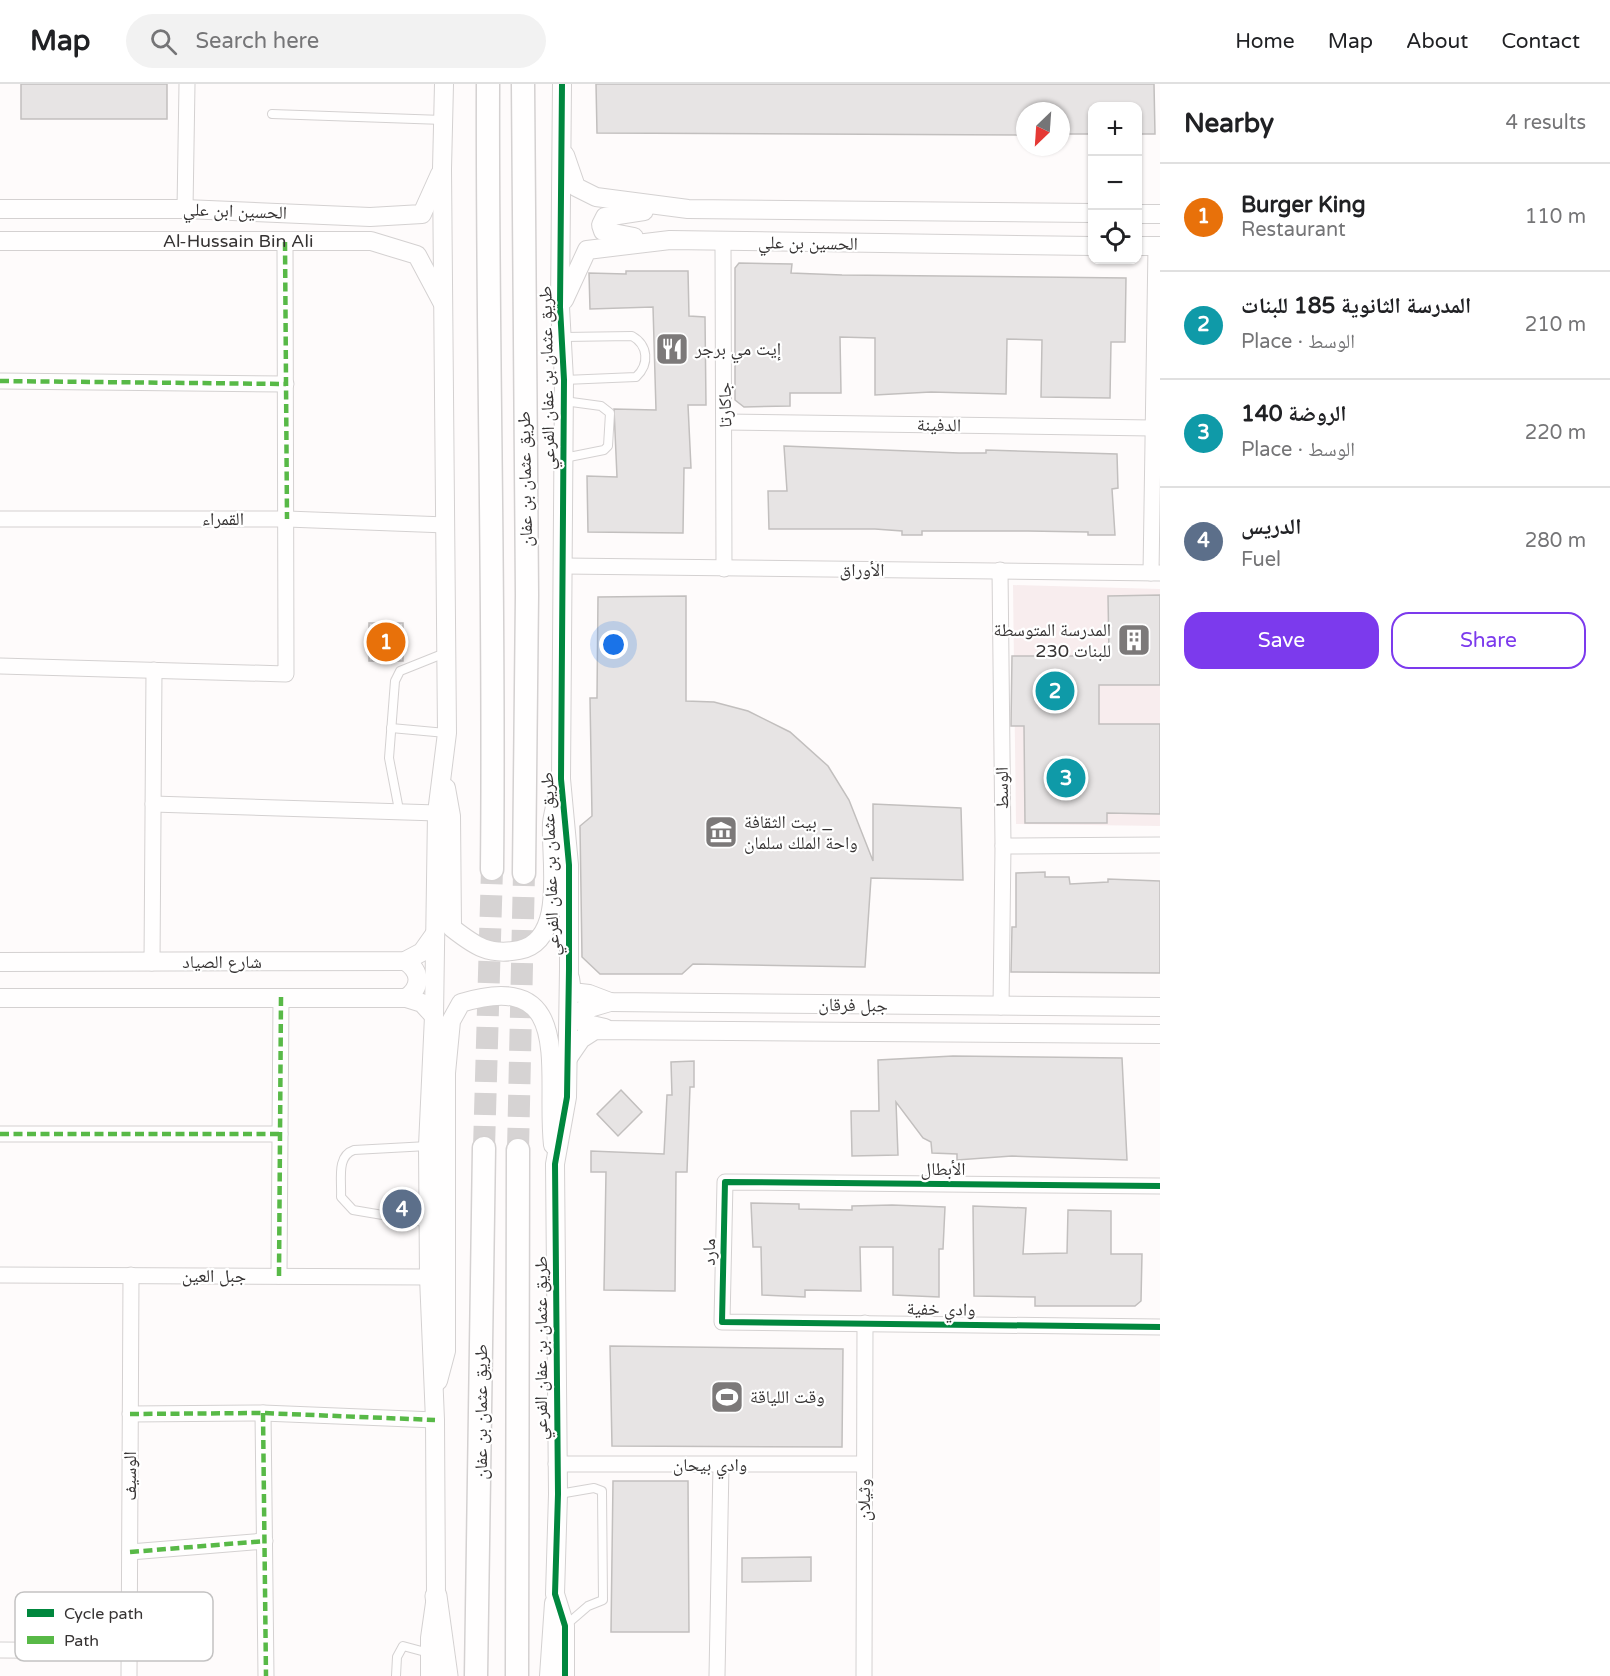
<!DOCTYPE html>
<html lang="en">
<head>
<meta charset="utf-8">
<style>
  :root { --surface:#fff; --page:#f2f2f2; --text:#202124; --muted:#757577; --line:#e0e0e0; --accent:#7c3aed }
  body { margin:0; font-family:"Varela Round","Noto Naskh Arabic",sans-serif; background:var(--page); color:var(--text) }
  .controls { position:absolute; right:18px; top:18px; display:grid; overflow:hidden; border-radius:12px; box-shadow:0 2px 4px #0004 }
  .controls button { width:54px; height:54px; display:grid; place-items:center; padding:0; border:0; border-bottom:2px solid var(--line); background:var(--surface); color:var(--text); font:30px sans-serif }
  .compass { position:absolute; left:1016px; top:18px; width:54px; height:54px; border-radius:50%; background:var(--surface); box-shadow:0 2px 4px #0004; rotate:205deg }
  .you { position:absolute; left:614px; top:561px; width:21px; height:21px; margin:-15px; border:4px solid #fff; border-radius:50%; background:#1a73e8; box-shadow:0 0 0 9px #1a73e833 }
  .badge { display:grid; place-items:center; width:39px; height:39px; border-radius:50%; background:var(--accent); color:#fff; font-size:20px; font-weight:700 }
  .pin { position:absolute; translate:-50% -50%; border:3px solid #fff; box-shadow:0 2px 6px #0006 }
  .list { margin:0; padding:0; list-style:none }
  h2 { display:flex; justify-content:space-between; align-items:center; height:78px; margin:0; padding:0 24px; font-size:26px }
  h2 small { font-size:20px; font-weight:400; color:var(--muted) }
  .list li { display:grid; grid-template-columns:39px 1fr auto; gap:18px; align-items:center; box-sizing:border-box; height:108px; padding:0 24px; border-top:2px solid var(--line) }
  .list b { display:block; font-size:22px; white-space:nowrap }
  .list p { margin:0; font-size:20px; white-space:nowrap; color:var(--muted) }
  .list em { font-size:20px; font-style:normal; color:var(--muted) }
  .actions { display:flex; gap:12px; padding:18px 24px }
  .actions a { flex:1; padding:14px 0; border:2px solid var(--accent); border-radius:18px; text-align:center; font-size:21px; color:var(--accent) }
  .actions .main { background:var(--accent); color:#fff }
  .icon { flex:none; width:33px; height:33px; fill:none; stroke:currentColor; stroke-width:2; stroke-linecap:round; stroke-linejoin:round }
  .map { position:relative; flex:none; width:1160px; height:1592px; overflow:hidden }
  header { display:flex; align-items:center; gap:36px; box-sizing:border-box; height:84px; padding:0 30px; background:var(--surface); border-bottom:2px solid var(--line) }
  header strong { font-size:28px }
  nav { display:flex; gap:33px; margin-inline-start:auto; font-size:21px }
  .search { width:420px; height:54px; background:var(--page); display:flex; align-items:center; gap:15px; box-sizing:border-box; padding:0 21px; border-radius:33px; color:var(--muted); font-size:22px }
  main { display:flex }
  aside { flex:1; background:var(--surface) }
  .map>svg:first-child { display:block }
  .built { fill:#f8edee }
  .building { fill:#e7e4e4; stroke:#c2bfbe; stroke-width:1.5 }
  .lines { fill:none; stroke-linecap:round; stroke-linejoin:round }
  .primary-tunnel { stroke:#d6d3d3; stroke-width:22; stroke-dasharray:22 11; stroke-linecap:butt }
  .service-casing { stroke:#d4d1d1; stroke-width:10 }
  .minor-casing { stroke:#d4d1d1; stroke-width:17 }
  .tertiary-casing { stroke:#d4d1d1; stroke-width:20 }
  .secondary-casing { stroke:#d4d1d1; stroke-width:23 }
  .primary-casing { stroke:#d4d1d1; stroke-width:25 }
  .service { stroke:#fffefe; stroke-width:8 }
  .minor { stroke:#fffefe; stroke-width:15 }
  .tertiary { stroke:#fffefe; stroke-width:18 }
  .secondary { stroke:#fffefe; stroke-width:21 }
  .primary { stroke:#fffefe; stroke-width:22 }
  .quiet { stroke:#58b947; stroke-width:4.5; stroke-dasharray:9 4.5; stroke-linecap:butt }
  .cycleway-casing { stroke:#fff; stroke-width:10 }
  .cycleway { stroke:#00873e; stroke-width:6 }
  .labels { text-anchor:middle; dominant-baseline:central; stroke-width:4.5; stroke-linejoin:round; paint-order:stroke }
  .street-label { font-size:18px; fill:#363333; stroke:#fff }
  .poi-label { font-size:18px; fill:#363333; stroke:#fff; text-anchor:start }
  .key { fill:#fff; stroke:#c3c2c2; stroke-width:1.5 }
  .key-label { font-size:16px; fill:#363333 }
</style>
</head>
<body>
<header>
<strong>Map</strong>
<div class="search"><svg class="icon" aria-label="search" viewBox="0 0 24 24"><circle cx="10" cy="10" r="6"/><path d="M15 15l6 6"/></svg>Search here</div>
<nav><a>Home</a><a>Map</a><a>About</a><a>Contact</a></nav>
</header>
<main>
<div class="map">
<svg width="1160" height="1592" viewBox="0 0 1160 1592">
  <rect width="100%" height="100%" fill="#fefbfb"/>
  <polygon class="built" points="1013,501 1160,505 1160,742 1016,740"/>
  <g class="building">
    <rect x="21" y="0" width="146" height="35"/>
    <polygon points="596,0 1154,0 1155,50 1137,50 1137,22 1092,22 1092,50 1061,50 1061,27 1025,27 1025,51 597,49"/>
    <polygon points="739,179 792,180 791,189 842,191 1126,194 1125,258 1111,258 1110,314 1041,313 1042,256 1007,255 1006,310 931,308 875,311 875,254 840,253 841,309 790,309 790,322 744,323 735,316 735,184"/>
    <polygon points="626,187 688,187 689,232 705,233 706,321 688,321 691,384 684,384 683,449 588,448 587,392 617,393 614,325 656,326 653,223 590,225 589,189 626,190"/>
    <polygon points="784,362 959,369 986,369 986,366 1117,370 1118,404 1112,405 1115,451 1088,451 1088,448 1028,447 922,447 922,451 902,451 902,447 875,445 769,445 768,407 787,407"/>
    <polygon points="1160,511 1160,601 1099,601 1099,640 1160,640 1160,730 1107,729 1107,739 1025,739 1024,642 1011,642 1012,572 1109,572 1108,512"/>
    <polygon points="686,512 686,617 714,618 748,627 790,648 828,682 849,716 873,777 873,720 961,724 963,796 871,794 865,883 693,880 682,890 600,890 582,873 580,742 592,732 590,614 597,614 598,513"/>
    <rect x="369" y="539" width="34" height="38"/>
    <polygon points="1045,788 1045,793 1069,793 1070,800 1108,798 1108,795 1160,797 1160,889 1011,888 1012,843 1016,843 1016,789"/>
    <polygon points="953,972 1122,974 1127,1076 1012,1072 957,1076 957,1070 932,1069 931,1058 923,1054 896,1018 898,1071 852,1072 851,1027 879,1027 878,976"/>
    <polygon points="694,977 694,1003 690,1003 687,1088 676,1088 675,1207 604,1206 606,1088 591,1088 591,1067 664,1070 667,1011 672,1011 671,978"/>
    <polygon points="621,1006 642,1028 618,1052 597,1030"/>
    <polygon points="751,1119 799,1120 799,1125 852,1126 852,1122 892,1121 945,1123 943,1165 939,1165 939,1213 893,1211 893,1163 860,1163 861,1207 805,1206 805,1213 762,1211 761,1163 753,1163"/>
    <polygon points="973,1122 1026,1124 1023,1170 1067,1169 1068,1126 1111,1127 1111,1170 1142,1170 1141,1217 1135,1222 1035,1222 1035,1213 974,1212"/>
    <polygon points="610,1262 843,1265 842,1363 612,1362"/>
    <polygon points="613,1397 688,1397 689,1548 611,1548"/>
    <polygon points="811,1473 811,1497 742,1498 742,1474"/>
  </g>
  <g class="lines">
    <g class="primary-tunnel">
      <polyline points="484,1064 492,785"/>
      <polyline points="518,1066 524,789"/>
    </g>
    <g class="service-casing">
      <g id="service">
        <polyline points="272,30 443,36"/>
        <path d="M564,253L632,252C648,261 650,280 636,293L564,296"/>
        <polyline points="564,374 604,366 608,362 610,329 601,322 564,317"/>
        <polyline points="391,644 446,649"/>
        <polyline points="399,726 389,674 395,597 400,587 445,569"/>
        <path d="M428,1062L354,1066C336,1072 342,1096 341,1113L353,1126L430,1139"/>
        <polyline points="559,1410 594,1404 602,1407 603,1516 588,1522 566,1541"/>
        <polyline points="396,1592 397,1573 403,1562 429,1569"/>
      </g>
    </g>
    <g class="minor-casing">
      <g id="minor">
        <polyline points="185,125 187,0"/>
        <polyline points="723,158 724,485"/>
        <polyline points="0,297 286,300"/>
        <polyline points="725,338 1152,344"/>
        <polyline points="0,435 287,435 446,441"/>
        <polyline points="563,482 1160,489"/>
        <polyline points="1000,486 1003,762 1001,923"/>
        <polyline points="1151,489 1156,162"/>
        <polyline points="0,582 286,590 285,158"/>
        <polyline points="153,720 437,729"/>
        <polyline points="1003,762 1160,761"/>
        <polyline points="152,879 154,586"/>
        <polyline points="0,1050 280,1050"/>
        <polyline points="1160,1102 725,1098 722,1238 1160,1243"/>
        <polyline points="0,1191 429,1193"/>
        <polyline points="279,1192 281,913"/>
        <polyline points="263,1329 266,1592"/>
        <polyline points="130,1330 263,1329 435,1336"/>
        <polyline points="556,1380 864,1380"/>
        <polyline points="130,1468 265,1457"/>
        <polyline points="0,1566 129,1567"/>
        <polyline points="129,1592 131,1191"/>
        <polyline points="717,1592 721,1381"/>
        <polyline points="864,1592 865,1239"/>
      </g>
    </g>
    <g class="tertiary-casing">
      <g id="tertiary">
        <polyline points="562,0 560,223 564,296 561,695 569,781 569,885 567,1013 555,1080 558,1410 555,1510 565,1542 565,1592"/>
        <polyline points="565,71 576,103 596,113 688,125 1092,129"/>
        <polyline points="0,125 185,125 370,133 422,130 440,90"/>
        <polyline points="1138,130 1160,130"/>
        <polyline points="634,153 603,147 601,141 605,133 644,127"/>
        <path id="s1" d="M0,157H371L417,171L442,218"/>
        <polyline points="1138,162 1160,162"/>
        <polyline points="564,216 587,166 670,156 1092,162"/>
        <path d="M446,704L451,732L452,844C475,862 489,872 519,866C567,857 550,775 552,739C553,730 556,720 557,712"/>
        <path d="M405,877C421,887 422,903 406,914"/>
        <polyline points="0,878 405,877 422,868 434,851"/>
        <polyline points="570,894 572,908 589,910 610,918 1160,923"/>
        <polyline points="0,914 406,914 422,919 434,932"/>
        <polyline points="605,944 583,939 583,926 610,918"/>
        <polyline points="568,974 581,955 595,946 1160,950"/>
        <path d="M438,1297L446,1267V989L451,937L461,919C577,883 545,989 553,1061"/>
        <polyline points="430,1592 430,1554 436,1512 435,1336 429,1193 428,1062 434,932 437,729 447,649 442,85 444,0"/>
        <polyline points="549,1592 554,1519"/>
      </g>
    </g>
    <g class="secondary-casing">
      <polyline id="secondary" points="436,1512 447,1592"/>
    </g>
    <g class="primary-casing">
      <g id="primary">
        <path d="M488,0C487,262 495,523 492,785"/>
        <polyline points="523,0 527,511 524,789"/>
        <polyline points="476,1592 484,1064"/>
        <polyline points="517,1592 518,1066"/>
      </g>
    </g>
    <use href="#service" class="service"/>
    <use href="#minor" class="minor"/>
    <use href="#tertiary" class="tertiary"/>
    <use href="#secondary" class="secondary"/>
    <use href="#primary" class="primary"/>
    <g class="quiet">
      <polyline points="285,158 287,435"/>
      <polyline points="0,297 286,300"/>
      <polyline points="0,1050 280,1050"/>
      <polyline points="279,1192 281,913"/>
      <polyline points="263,1329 266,1592"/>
      <polyline points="130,1330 263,1329 435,1336"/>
      <polyline points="130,1468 265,1457"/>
    </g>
    <g class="cycleway-casing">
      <g id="cycleway">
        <polyline points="562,0 560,223 564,296 561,695 569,781 569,885 567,1013 555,1080 558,1410 555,1510 565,1542 565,1592"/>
        <polyline points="1160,1102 725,1098 722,1238 1160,1243"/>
      </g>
    </g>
    <use href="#cycleway" class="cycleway"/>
  </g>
  <defs>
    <g id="restaurant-square" transform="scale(1.725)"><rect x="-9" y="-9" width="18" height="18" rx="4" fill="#7c7979" stroke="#fff"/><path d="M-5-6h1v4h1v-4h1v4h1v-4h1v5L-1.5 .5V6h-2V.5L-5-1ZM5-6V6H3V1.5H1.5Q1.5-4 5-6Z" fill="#fff"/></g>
    <g id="building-square" transform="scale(1.725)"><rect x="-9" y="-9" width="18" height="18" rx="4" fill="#7c7979" stroke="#fff"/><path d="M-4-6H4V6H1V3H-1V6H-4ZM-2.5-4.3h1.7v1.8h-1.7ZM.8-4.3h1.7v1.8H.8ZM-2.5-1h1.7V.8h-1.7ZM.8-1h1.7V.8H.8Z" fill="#fff"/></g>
    <g id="museum-square" transform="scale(1.725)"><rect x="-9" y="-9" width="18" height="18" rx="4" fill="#7c7979" stroke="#fff"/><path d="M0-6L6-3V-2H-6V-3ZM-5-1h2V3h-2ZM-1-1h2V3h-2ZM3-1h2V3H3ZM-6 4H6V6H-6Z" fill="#fff"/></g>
    <g id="stadium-square" transform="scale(1.725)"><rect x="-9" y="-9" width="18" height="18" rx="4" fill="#7c7979" stroke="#fff"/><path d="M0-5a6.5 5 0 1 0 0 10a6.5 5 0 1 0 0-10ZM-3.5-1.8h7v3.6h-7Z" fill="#fff"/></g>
  </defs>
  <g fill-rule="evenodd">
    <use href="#restaurant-square" x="672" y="265"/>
    <use href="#building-square" x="1134" y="556"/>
    <use href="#museum-square" x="721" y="748"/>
    <use href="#stadium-square" x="727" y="1313"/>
  </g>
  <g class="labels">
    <g class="street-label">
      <text transform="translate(235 127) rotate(2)">الحسين ابن علي</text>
      <text stroke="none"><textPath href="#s1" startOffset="238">Al-Hussain Bin Ali</textPath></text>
      <text transform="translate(808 159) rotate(1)">الحسين بن علي</text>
      <text transform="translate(547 294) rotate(-91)">طريق عثمان بن عفان الفرعي</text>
      <text transform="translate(725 321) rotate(-91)">جاكارتا</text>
      <text transform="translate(939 341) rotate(1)">الدفينة</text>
      <text transform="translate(525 395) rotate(-91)">طريق عثمان بن عفان</text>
      <text x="223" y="435">القمراء</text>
      <text x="862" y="486">الأوراق</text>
      <text transform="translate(1002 704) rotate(-91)">الوسط</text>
      <text transform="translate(550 780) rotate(-92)">طريق عثمان بن عفان الفرعي</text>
      <text x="222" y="878">شارع الصياد</text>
      <text transform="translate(853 921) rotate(1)">جبل فرقان</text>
      <text x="943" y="1085">الأبطال</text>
      <text transform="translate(709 1168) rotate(-89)">مارد</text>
      <text x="214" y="1192">جبل العين</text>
      <text transform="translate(941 1225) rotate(1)">وادي خفية</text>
      <text transform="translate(541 1264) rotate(-90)">طريق عثمان بن عفان الفرعي</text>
      <text transform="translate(481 1328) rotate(-90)">طريق عثمان بن عفان</text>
      <text x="710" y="1381">وادي بيحان</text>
      <text transform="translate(130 1392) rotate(-90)">الوسيف</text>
      <text transform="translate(864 1416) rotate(-90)">وثيلان</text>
    </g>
    <g class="poi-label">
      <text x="695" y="265">إيت مي برجر</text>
      <text x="1111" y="546" text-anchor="end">المدرسة المتوسطة<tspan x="1111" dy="21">230 للبنات</tspan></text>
      <text x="744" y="738">بيت الثقافة _<tspan x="744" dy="21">واحة الملك سلمان</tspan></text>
      <text x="750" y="1313">وقت اللياقة</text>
    </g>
  </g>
  <rect x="15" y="1508" width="198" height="69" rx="9" class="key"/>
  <rect x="27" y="1525" width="27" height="8" fill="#00873e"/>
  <rect x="27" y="1552" width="27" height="8" fill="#58b947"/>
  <g class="key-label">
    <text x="64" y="1535">Cycle path</text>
    <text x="64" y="1562">Path</text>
  </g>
</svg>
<div class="controls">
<button>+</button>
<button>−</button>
<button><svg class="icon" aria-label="locate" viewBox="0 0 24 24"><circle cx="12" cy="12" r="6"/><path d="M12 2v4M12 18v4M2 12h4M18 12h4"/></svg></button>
</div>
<svg class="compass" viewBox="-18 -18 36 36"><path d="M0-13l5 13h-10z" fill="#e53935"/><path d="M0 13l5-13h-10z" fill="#757577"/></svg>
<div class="you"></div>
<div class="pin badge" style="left:386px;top:558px;background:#e8710a">1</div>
<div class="pin badge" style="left:1055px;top:607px;background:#0f9aa8">2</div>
<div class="pin badge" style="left:1066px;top:694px;background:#0f9aa8">3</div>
<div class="pin badge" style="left:402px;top:1125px;background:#5c6f8a">4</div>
</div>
<aside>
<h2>Nearby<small>4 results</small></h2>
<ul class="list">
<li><span class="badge" style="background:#e8710a">1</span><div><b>Burger King</b><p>Restaurant</p></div><em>110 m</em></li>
<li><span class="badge" style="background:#0f9aa8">2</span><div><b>المدرسة الثانوية 185 للبنات</b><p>Place · الوسط</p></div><em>210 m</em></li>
<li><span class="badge" style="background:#0f9aa8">3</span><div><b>الروضة 140</b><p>Place · الوسط</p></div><em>220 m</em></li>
<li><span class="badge" style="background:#5c6f8a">4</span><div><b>الدريس</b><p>Fuel</p></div><em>280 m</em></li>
</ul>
<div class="actions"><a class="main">Save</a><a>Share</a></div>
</aside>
</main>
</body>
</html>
